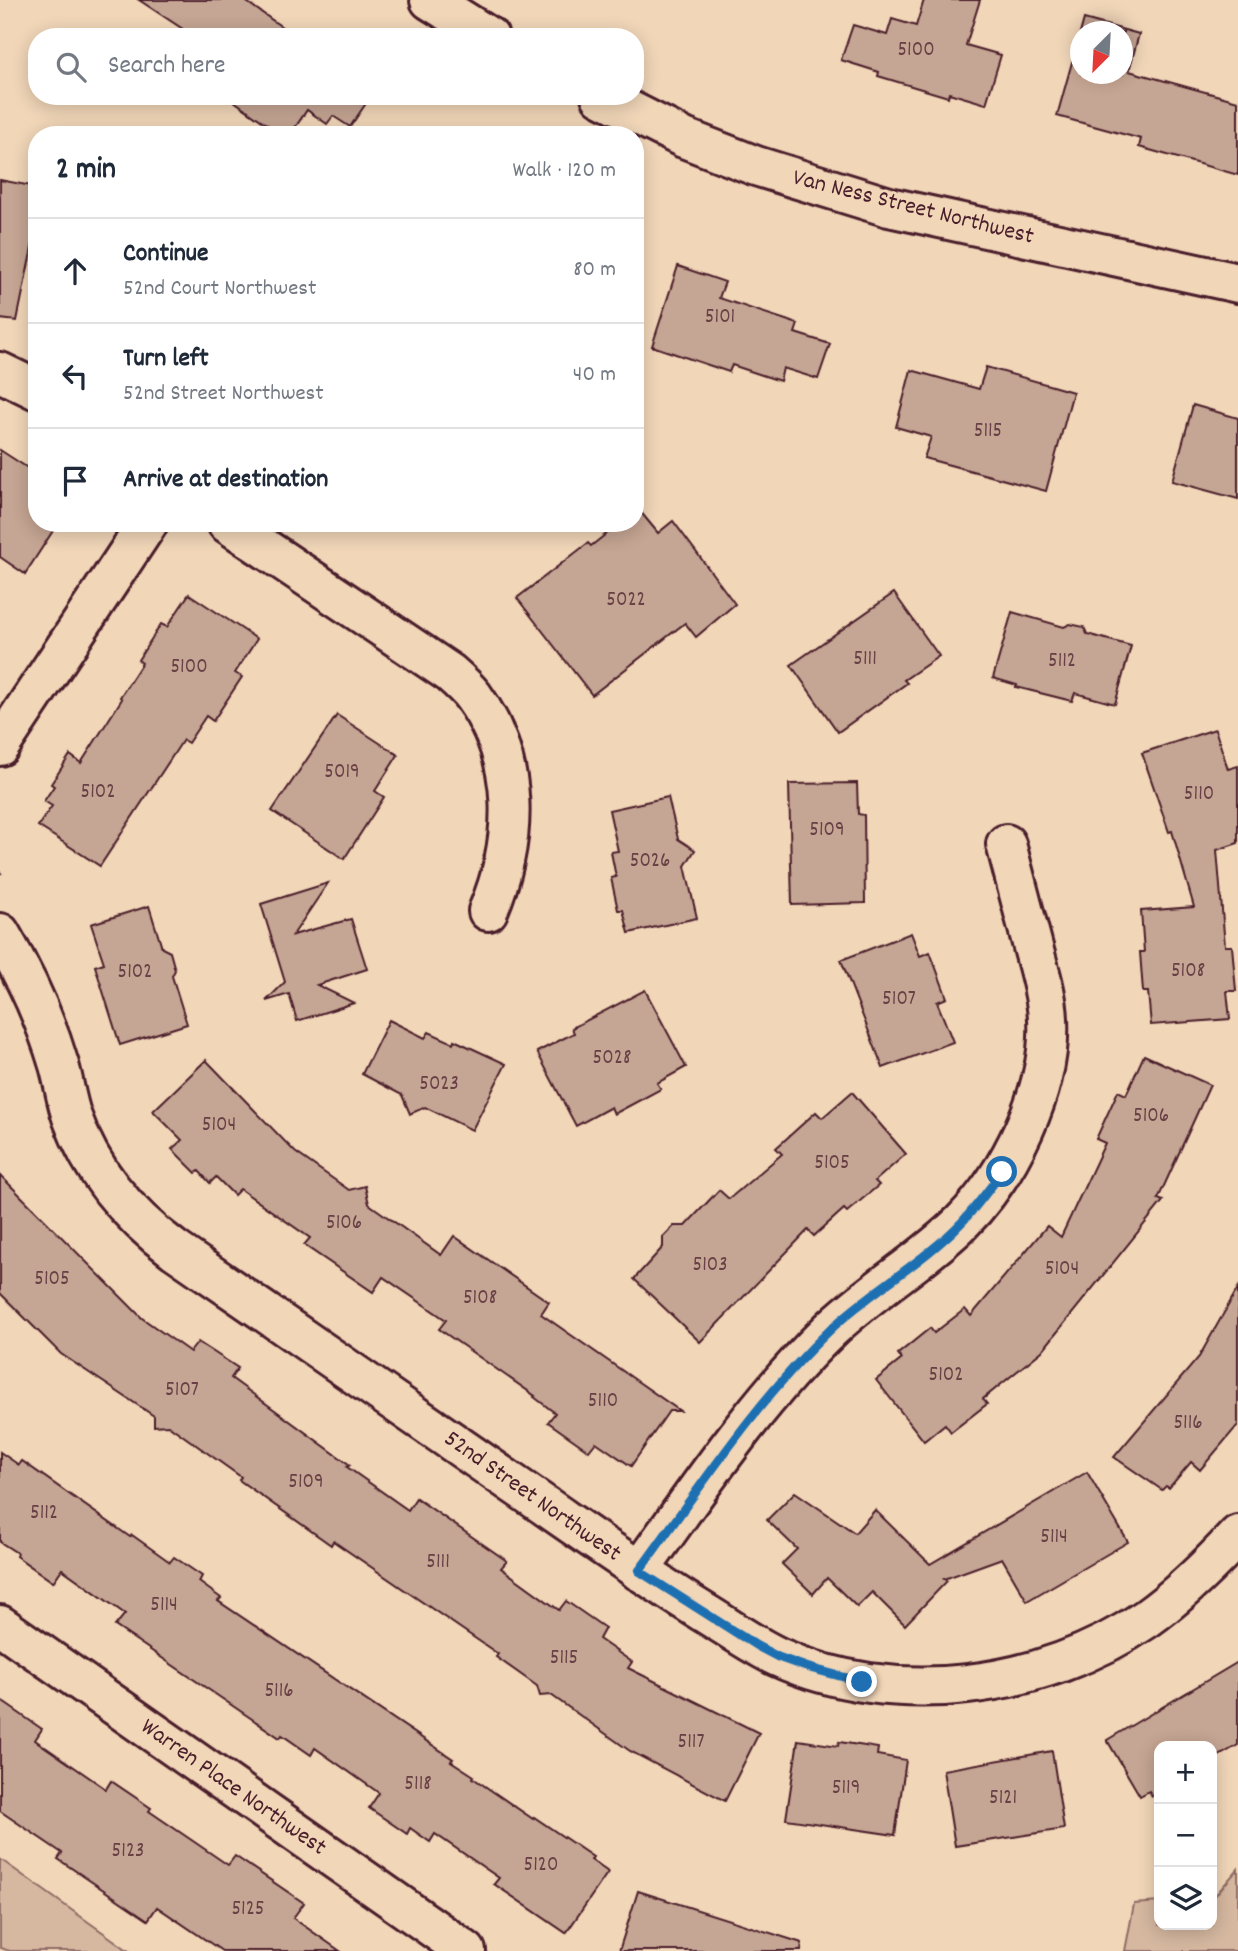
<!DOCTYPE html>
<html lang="en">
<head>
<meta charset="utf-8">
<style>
  :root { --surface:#fff; --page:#f6f6f7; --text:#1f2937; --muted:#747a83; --line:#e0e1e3 }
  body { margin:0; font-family:Dekko,sans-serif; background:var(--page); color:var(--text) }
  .controls { position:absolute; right:21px; bottom:21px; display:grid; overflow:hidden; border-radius:14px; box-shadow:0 4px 18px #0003 }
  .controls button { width:63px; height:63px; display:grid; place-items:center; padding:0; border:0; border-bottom:2px solid var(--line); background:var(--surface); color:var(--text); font:35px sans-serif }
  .compass { position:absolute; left:1070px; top:21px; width:63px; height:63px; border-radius:50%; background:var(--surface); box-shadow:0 4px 18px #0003; rotate:204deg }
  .stop { position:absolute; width:21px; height:21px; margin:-16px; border:5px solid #1f6fb2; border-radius:50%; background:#fff }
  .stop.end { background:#1f6fb2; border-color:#fff; box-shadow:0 2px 7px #0008 }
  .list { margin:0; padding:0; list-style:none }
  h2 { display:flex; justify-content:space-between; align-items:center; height:91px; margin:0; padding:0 28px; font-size:30px }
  h2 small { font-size:23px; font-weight:400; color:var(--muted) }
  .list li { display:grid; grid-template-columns:46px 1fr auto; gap:21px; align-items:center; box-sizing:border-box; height:105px; padding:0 28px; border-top:2px solid var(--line) }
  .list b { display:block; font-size:26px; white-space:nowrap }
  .list p { margin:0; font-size:23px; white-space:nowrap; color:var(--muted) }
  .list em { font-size:23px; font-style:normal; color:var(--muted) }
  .icon { flex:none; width:38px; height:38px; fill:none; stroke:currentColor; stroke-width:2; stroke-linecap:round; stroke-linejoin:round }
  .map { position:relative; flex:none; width:1238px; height:1951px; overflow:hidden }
  .search { position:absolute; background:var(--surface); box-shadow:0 4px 18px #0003; left:28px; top:28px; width:616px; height:77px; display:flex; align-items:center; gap:18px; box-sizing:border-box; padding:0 24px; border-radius:28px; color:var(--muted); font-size:26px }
  .panel { position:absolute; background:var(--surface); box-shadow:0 4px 18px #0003; left:28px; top:126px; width:616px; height:406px; border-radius:28px }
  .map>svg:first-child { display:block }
  .green { fill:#d6b8a0; stroke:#906c66; stroke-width:2 }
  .building { fill:#c5a593; stroke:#4a1f2b; stroke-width:2; fill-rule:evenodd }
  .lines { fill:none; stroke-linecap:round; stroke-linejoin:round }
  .street-casing { stroke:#4a1f2b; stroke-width:44 }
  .path { stroke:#4a1f2b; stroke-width:4.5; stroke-dasharray:7 5; stroke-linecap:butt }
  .street { stroke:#f1d6b8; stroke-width:38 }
  .route { stroke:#1f6fb2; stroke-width:9 }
  .labels { text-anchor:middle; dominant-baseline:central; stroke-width:5; stroke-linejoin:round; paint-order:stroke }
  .number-label { font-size:21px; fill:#694045 }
  .street-label { font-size:24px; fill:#4a1f2b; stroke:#f1d6b8 }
</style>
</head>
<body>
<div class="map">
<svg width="1238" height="1951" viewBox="0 0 1238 1951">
  <rect width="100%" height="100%" fill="#f1d6b8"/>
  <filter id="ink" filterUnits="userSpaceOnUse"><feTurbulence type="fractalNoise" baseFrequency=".0143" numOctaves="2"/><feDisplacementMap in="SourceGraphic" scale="14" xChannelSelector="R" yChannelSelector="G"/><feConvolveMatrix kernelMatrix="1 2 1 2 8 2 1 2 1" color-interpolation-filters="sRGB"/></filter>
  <g filter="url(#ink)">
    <g class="green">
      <polygon points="0,1859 129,1951 10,1951 0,1948"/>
      <polygon points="1238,1869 1238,1951 1125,1951 1134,1904 1159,1902 1159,1925 1212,1925 1212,1899"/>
    </g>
    <g class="building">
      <polygon points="139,0 244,0 296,37 195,37"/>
      <polygon points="924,0 980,0 966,45 1001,55 986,104 949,93 948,97 878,76 879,72 841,60 853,25 887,35 892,19 916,26"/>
      <path d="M1084,19L1139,34L1129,71L1238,101V175L1139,147L1141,139L1057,116ZM1081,32H1123V74H1081Z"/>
      <polygon points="227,96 371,96 350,127 333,116 327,124 307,110 290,135 282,135"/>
      <polygon points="0,180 37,187 37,223 17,321 0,319"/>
      <polygon points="678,266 725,282 719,298 798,324 795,333 830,344 818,379 783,368 780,381 732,365 729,372 652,346"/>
      <polygon points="986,367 1073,392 1046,491 924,458 931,437 896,427 911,370 979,389"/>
      <polygon points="1193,405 1238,418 1238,499 1172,481"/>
      <polygon points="0,450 37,474 37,523 58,523 25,574 0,557"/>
      <polygon points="639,510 658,533 673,521 735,604 696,637 685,623 592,695 517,598 588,543 591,546 615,527 617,529 624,523 635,523 635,513"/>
      <polygon points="894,593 939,656 904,680 907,683 838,732 791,665"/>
      <polygon points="189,594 257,639 235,673 242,677 213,721 206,716 188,743 183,740 100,866 38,826 52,806 44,801 54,786 51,784 70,755 81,763 122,699 120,697 142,663 138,660 161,624 167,627"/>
      <polygon points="1012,612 1064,627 1070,624 1084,627 1087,634 1131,646 1115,704 1075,693 1072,701 1016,687 1017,685 993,678"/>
      <polygon points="337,715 398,755 375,791 384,797 344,859 272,811"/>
      <polygon points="1215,729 1228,769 1238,766 1238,843 1217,850 1225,946 1232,946 1236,991 1227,991 1230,1019 1151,1025 1148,992 1143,992 1140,952 1144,952 1141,911 1194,907 1172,831 1169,832 1142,753"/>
      <polygon points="857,783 858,814 864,815 865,903 792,905 789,784"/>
      <polygon points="668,797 678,839 695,850 685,866 697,918 629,933 623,910 618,910 611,878 616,877 611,852 618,851 609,810"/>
      <polygon points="328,883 293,935 351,919 367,969 317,985 354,1003 297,1021 289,994 266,1001 285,982 261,904"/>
      <polygon points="149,906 162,948 170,952 175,970 172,976 187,1024 120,1045 95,966 104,963 91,924"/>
      <polygon points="911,933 920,956 930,952 947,998 937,1002 953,1042 883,1068 841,960"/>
      <polygon points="645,990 686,1067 657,1083 661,1089 614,1114 611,1107 576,1126 537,1052 574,1033 572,1028"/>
      <polygon points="389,1020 425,1038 429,1032 453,1043 454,1040 506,1064 472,1130 425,1107 410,1114 402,1095 362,1074"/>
      <polygon points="1144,1055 1210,1085 1158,1199 1163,1201 1042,1351 983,1399 987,1404 951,1432 945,1424 924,1441 876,1380 902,1359 898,1354 930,1328 934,1333 965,1309 971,1316 1047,1226 1061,1237 1105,1143 1096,1139 1118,1091 1126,1095"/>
      <polygon points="206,1060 295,1152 349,1190 365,1186 369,1204 441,1255 454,1236 549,1302 541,1314 680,1411 669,1411 631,1466 596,1442 589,1451 548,1422 555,1413 534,1397 535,1396 439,1329 446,1320 383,1277 373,1292 304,1245 310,1238 240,1189 234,1195 216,1177 210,1183 199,1171 196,1173 172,1149 182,1140 153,1111"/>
      <polygon points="852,1092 906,1154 875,1181 879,1185 847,1212 844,1209 814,1236 808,1230 700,1342 634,1279 663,1247 663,1237 674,1226 685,1226 719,1190 729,1199 782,1154 776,1148 816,1112 822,1118"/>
      <polygon points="0,1175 142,1318 190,1352 198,1342 238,1368 231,1378 350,1465 347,1467 408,1510 416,1498 507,1561 501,1568 559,1610 566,1601 605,1628 599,1639 632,1662 628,1668 759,1733 725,1801 630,1751 551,1695 540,1696 537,1686 496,1657 498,1654 333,1541 331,1545 239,1480 241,1477 168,1425 154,1426 154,1416 61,1354 0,1293"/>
      <polygon points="1238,1288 1238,1425 1200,1470 1191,1462 1169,1488 1166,1486 1162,1490 1114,1457 1199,1357"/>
      <polygon points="0,1452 19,1465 22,1461 130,1537 132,1535 170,1562 174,1557 202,1576 199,1582 221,1598 218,1601 453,1759 451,1761 474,1776 473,1778 533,1819 534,1817 593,1857 591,1860 608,1872 566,1933 494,1884 499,1878 435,1834 430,1842 410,1828 407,1834 369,1808 379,1793 315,1748 311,1755 282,1735 280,1738 115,1626 125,1614 62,1569 53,1582 16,1556 17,1553 0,1542"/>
      <polygon points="1087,1472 1128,1542 1027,1601 1002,1558 944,1579 947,1581 905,1625 872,1592 857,1607 827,1578 813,1594 782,1564 797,1549 767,1520 795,1492 855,1533 875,1510 930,1564"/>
      <polygon points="1238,1662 1238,1745 1212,1760 1212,1746 1159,1746 1159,1791 1152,1796 1149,1791 1140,1796 1107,1740"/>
      <polygon points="0,1700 42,1729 35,1740 106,1789 111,1781 151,1808 149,1811 228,1865 235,1856 304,1903 293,1918 340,1951 222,1951 157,1907 148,1920 58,1859 62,1853 0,1811"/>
      <polygon points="798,1740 838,1746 839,1742 878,1748 877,1755 906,1760 895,1835 786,1819"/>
      <polygon points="1052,1751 1064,1829 955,1846 943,1770"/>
      <polygon points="638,1891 802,1943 801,1951 619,1951"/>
    </g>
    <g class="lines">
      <g class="street-casing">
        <g id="street">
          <polyline points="430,0 489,37"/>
          <polyline points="601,96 684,138 756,166 889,207 1238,283"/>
          <polyline points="0,372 37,390"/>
          <path d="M227,523L450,673C458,680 467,688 473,696C520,761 518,840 488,911"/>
          <polyline points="0,746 148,523"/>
          <path d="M0,933C25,975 45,1018 59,1065C64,1082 66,1100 72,1117C91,1171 129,1216 175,1250C293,1331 410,1413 528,1494C586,1534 643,1575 703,1612C728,1627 752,1645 778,1657C893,1709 1043,1690 1146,1619C1180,1595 1210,1565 1238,1535"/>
          <path d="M639,1571C699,1488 756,1402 829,1331C870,1291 920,1263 961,1223C1009,1175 1052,1089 1048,1019C1047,994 1039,970 1033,947C1024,912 1015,878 1006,844"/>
          <polyline points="0,1625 466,1951"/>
        </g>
      </g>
      <polyline class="path" points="0,873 1,872"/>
      <use href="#street" class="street"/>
    </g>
  </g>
  <g class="lines" filter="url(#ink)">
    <path class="route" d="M862,1682L806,1667L778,1657L757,1646L639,1571C700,1488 756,1401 830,1330C872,1290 923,1263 962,1222C977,1206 989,1189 1002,1172"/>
  </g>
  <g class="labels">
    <g class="number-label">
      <text x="916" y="51">5100</text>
      <text x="720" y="318">5101</text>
      <text x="988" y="432">5115</text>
      <text x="626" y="601">5022</text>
      <text x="865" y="660">5111</text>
      <text x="1062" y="662">5112</text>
      <text x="189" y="668">5100</text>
      <text x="342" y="773">5019</text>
      <text x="98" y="793">5102</text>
      <text x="1199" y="795">5110</text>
      <text x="827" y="831">5109</text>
      <text x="650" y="862">5026</text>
      <text x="1188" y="972">5108</text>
      <text x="135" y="973">5102</text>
      <text x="899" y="1000">5107</text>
      <text x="612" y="1059">5028</text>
      <text x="439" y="1085">5023</text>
      <text x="1151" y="1117">5106</text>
      <text x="219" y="1126">5104</text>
      <text x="832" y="1164">5105</text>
      <text x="344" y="1224">5106</text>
      <text x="710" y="1266">5103</text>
      <text x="1062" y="1270">5104</text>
      <text x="52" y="1280">5105</text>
      <text x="480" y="1299">5108</text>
      <text x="946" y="1376">5102</text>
      <text x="182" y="1391">5107</text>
      <text x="603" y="1402">5110</text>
      <text x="1188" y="1424">5116</text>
      <text x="306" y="1483">5109</text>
      <text x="44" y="1514">5112</text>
      <text x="1054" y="1538">5114</text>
      <text x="438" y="1563">5111</text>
      <text x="164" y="1606">5114</text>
      <text x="564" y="1659">5115</text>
      <text x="279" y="1692">5116</text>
      <text x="691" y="1743">5117</text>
      <text x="418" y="1785">5118</text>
      <text x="846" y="1789">5119</text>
      <text x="1003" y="1799">5121</text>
      <text x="128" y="1852">5123</text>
      <text x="541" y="1866">5120</text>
      <text x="248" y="1910">5125</text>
    </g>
    <g class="street-label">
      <text transform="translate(913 208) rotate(14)">Van Ness Street Northwest</text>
      <text transform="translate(532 1497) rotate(35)">52nd Street Northwest</text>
      <text transform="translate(233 1788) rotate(35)">Warren Place Northwest</text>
    </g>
  </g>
</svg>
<div class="controls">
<button>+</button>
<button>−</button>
<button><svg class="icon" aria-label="layers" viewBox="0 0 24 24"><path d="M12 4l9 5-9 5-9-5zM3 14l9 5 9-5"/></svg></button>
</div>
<svg class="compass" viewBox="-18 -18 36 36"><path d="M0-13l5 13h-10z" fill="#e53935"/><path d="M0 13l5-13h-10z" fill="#747a83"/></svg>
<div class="stop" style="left:1002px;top:1172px"></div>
<div class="stop end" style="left:862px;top:1682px"></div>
<div class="search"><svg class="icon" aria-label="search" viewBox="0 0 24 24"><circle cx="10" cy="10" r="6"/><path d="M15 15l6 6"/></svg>Search here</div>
<section class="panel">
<h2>2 min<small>Walk · 120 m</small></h2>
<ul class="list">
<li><svg class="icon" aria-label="ahead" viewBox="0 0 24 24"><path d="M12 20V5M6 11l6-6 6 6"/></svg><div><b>Continue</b><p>52nd Court Northwest</p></div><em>80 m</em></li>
<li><svg class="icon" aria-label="left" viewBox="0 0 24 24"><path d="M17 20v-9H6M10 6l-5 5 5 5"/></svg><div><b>Turn left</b><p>52nd Street Northwest</p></div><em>40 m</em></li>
<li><svg class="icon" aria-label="arrive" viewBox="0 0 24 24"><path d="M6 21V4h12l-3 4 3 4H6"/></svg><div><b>Arrive at destination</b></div></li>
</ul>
</section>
</div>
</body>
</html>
